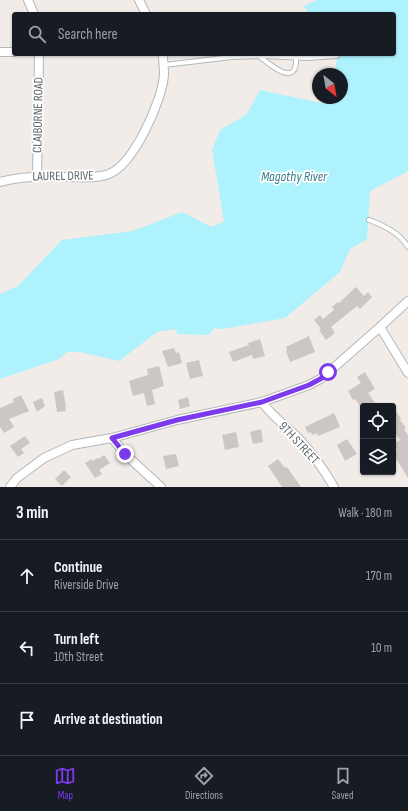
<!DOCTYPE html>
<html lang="en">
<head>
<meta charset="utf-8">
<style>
  :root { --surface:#171b24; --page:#20242c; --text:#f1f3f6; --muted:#9ea1a6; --line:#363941; --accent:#7c3aed }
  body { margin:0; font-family:"Sofia Sans Condensed",sans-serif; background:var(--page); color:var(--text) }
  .controls { position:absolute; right:12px; bottom:12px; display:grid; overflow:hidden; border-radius:4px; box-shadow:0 1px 3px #0004 }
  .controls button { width:36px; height:36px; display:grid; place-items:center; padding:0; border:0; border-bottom:1px solid var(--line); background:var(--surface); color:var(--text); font:20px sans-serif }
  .compass { position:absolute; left:312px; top:68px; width:36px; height:36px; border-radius:50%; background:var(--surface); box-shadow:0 1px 3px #0004; rotate:149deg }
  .stop { position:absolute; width:12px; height:12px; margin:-9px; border:3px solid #7c3aed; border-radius:50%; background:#fff }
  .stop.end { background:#7c3aed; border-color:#fff; box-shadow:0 1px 4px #0008 }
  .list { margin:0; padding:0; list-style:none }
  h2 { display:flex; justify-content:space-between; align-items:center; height:52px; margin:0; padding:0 16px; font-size:17px }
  h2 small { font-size:13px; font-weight:400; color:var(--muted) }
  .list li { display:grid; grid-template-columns:26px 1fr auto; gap:12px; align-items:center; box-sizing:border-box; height:72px; padding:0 16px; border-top:1px solid var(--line) }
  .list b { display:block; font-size:15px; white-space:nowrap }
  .list p { margin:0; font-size:13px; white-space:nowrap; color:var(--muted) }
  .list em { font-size:13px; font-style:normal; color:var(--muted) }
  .icon { flex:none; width:22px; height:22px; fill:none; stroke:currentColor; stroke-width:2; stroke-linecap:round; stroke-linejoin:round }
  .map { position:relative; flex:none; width:408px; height:487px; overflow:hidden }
  .search { position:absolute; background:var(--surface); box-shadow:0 1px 3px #0004; left:12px; right:12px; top:12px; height:44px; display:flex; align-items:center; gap:10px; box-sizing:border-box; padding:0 14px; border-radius:4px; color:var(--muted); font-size:15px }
  .sheet { height:268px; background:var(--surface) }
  nav { display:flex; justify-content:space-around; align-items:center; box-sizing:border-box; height:56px; border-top:1px solid var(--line); background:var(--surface); font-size:11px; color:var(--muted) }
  nav a { display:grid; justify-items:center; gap:2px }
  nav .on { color:var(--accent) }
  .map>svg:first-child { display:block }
  .water { fill:#adf2fc }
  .building { fill:#ccc7c5 }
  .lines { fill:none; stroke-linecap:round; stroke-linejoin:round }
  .service-casing { stroke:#b3b8ba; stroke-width:6 }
  .minor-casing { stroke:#b3b8ba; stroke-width:10 }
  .service { stroke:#fff; stroke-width:4 }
  .minor { stroke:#fff; stroke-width:8 }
  .route { stroke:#7c3aed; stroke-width:5 }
  .labels { text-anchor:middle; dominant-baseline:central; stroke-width:3.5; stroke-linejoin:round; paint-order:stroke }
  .street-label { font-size:13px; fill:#5f6668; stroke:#fff }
  .water-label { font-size:14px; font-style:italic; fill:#3c7c8c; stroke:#fff }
</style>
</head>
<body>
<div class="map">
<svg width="408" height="487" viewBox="0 0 408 487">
  <rect width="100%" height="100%" fill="#f1ece8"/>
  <polygon class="water" points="317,0 408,0 408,170 405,173 370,191 367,239 350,249 340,272 285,318 223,329 214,328 209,335 177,334 176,329 157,332 119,361 80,352 67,352 59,359 0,379 0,294 18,286 62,240 133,231 182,212 211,227 224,222 212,150 220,130 246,115 260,90 321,103 325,98 342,98 342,74 335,74 337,56 336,54 394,54 394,14 309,14 304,6"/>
  <g class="building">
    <polygon points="356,287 364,296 368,292 372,297 360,309 357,306 331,327 335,333 326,340 319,330 321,329 314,320 320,315 323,319 334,310 332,307 338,302 339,303"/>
    <polygon points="309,336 315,352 290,362 286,351 287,350 286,347"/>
    <polygon points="260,339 265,356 253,359 252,355 233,362 229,352 249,345 248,343"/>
    <polygon points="174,348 176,353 179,352 182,363 168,367 162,351"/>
    <polygon points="199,360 203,376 190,379 186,363"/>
    <polygon points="159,366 164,386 152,390 155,404 147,406 144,393 133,396 129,381 148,375 147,369"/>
    <polygon points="365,372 375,389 368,393 377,406 360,406 355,399 353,400 348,391 361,383 357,377"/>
    <polygon points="63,390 66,407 65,407 66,411 57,412 54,392"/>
    <polygon points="21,395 29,411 9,419 14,427 4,433 0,427 0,408 14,402 13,399"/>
    <polygon points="188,397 190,406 180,409 178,400"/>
    <polygon points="42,398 45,406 37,412 33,402"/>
    <polygon points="393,407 401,419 400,420 406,428 404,429 408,435 408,478 394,455 397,450 393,444 400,440 393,430"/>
    <polygon points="334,413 340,427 318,436 317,433 312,435 311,432 308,433 305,427"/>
    <polygon points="261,429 263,442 253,444 250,432"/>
    <polygon points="236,432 239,447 225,450 222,435"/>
    <polygon points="25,436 30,443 21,449 24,453 18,457 10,446"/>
    <polygon points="347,439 357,454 345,461 337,445"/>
    <polygon points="176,454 179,466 166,469 163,456"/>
    <polygon points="104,455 110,463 99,470 102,474 95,478 85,463 92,459 93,461 97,458 98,459"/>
    <polygon points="278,459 285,468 287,467 301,487 282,487 268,466"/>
    <polygon points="64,470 71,477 62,486 55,479"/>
  </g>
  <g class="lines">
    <g class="service-casing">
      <g id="service">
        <path d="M259,56C270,65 298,89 296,57"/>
        <polyline points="164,65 232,57 262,56 307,58 337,56"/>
        <path d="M369,220C383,225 400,233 408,247"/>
      </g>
    </g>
    <g class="minor-casing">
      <g id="minor">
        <polyline points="28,0 34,14"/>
        <polyline points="139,0 146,14"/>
        <polyline points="0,52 14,52"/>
        <polyline points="37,176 39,54"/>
        <path d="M0,182C22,176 44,176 66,177C80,177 96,179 109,174C134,164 162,101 164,75C164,68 163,61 163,54"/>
        <polyline points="380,327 408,373"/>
        <path d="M262,402C272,417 287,426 299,439C313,454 324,470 334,487"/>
        <polyline points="112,438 125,454 161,487"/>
        <polyline points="10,487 17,478 44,458 72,445 112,438 177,420 262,402 309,385 322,378 380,327 408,301"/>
      </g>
    </g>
    <use href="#service" class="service"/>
    <use href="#minor" class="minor"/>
  </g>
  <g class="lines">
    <polyline class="route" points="125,454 112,438 177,420 262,402 309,385 322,378 328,372"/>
  </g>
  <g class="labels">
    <g class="street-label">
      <text transform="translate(38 115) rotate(-89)">CLAIBORNE ROAD</text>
      <text transform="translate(63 176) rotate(-1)">LAUREL DRIVE</text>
      <text transform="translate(299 443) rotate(47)">9TH STREET</text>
    </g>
    <g class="water-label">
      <text x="294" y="176">Magothy River</text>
    </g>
  </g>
</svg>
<div class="controls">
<button><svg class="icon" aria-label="locate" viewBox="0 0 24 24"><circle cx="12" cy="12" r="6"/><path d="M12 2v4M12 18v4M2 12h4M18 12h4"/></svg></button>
<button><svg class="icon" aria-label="layers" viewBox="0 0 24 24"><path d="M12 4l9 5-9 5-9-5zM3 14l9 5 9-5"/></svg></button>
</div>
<svg class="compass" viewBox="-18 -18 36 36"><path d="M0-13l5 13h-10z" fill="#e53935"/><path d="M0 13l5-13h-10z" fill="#9ea1a6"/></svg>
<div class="stop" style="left:328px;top:372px"></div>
<div class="stop end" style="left:125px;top:454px"></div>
<div class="search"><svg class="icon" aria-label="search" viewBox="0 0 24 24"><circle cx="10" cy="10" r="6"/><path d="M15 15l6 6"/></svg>Search here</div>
</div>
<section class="sheet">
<h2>3 min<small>Walk · 180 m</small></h2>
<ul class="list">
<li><svg class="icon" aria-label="ahead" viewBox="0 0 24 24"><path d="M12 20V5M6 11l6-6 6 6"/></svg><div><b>Continue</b><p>Riverside Drive</p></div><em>170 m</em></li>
<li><svg class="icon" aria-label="left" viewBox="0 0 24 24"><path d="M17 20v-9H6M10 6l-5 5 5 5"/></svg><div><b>Turn left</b><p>10th Street</p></div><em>10 m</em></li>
<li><svg class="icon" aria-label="arrive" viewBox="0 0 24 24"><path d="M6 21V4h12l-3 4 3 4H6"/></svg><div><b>Arrive at destination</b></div></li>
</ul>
</section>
<nav>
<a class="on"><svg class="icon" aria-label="map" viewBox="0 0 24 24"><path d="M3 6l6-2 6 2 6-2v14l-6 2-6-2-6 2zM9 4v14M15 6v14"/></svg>Map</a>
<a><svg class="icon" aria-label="directions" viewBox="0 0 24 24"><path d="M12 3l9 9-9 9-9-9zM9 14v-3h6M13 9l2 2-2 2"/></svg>Directions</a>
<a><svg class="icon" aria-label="saved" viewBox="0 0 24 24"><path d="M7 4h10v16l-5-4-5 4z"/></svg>Saved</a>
</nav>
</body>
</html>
